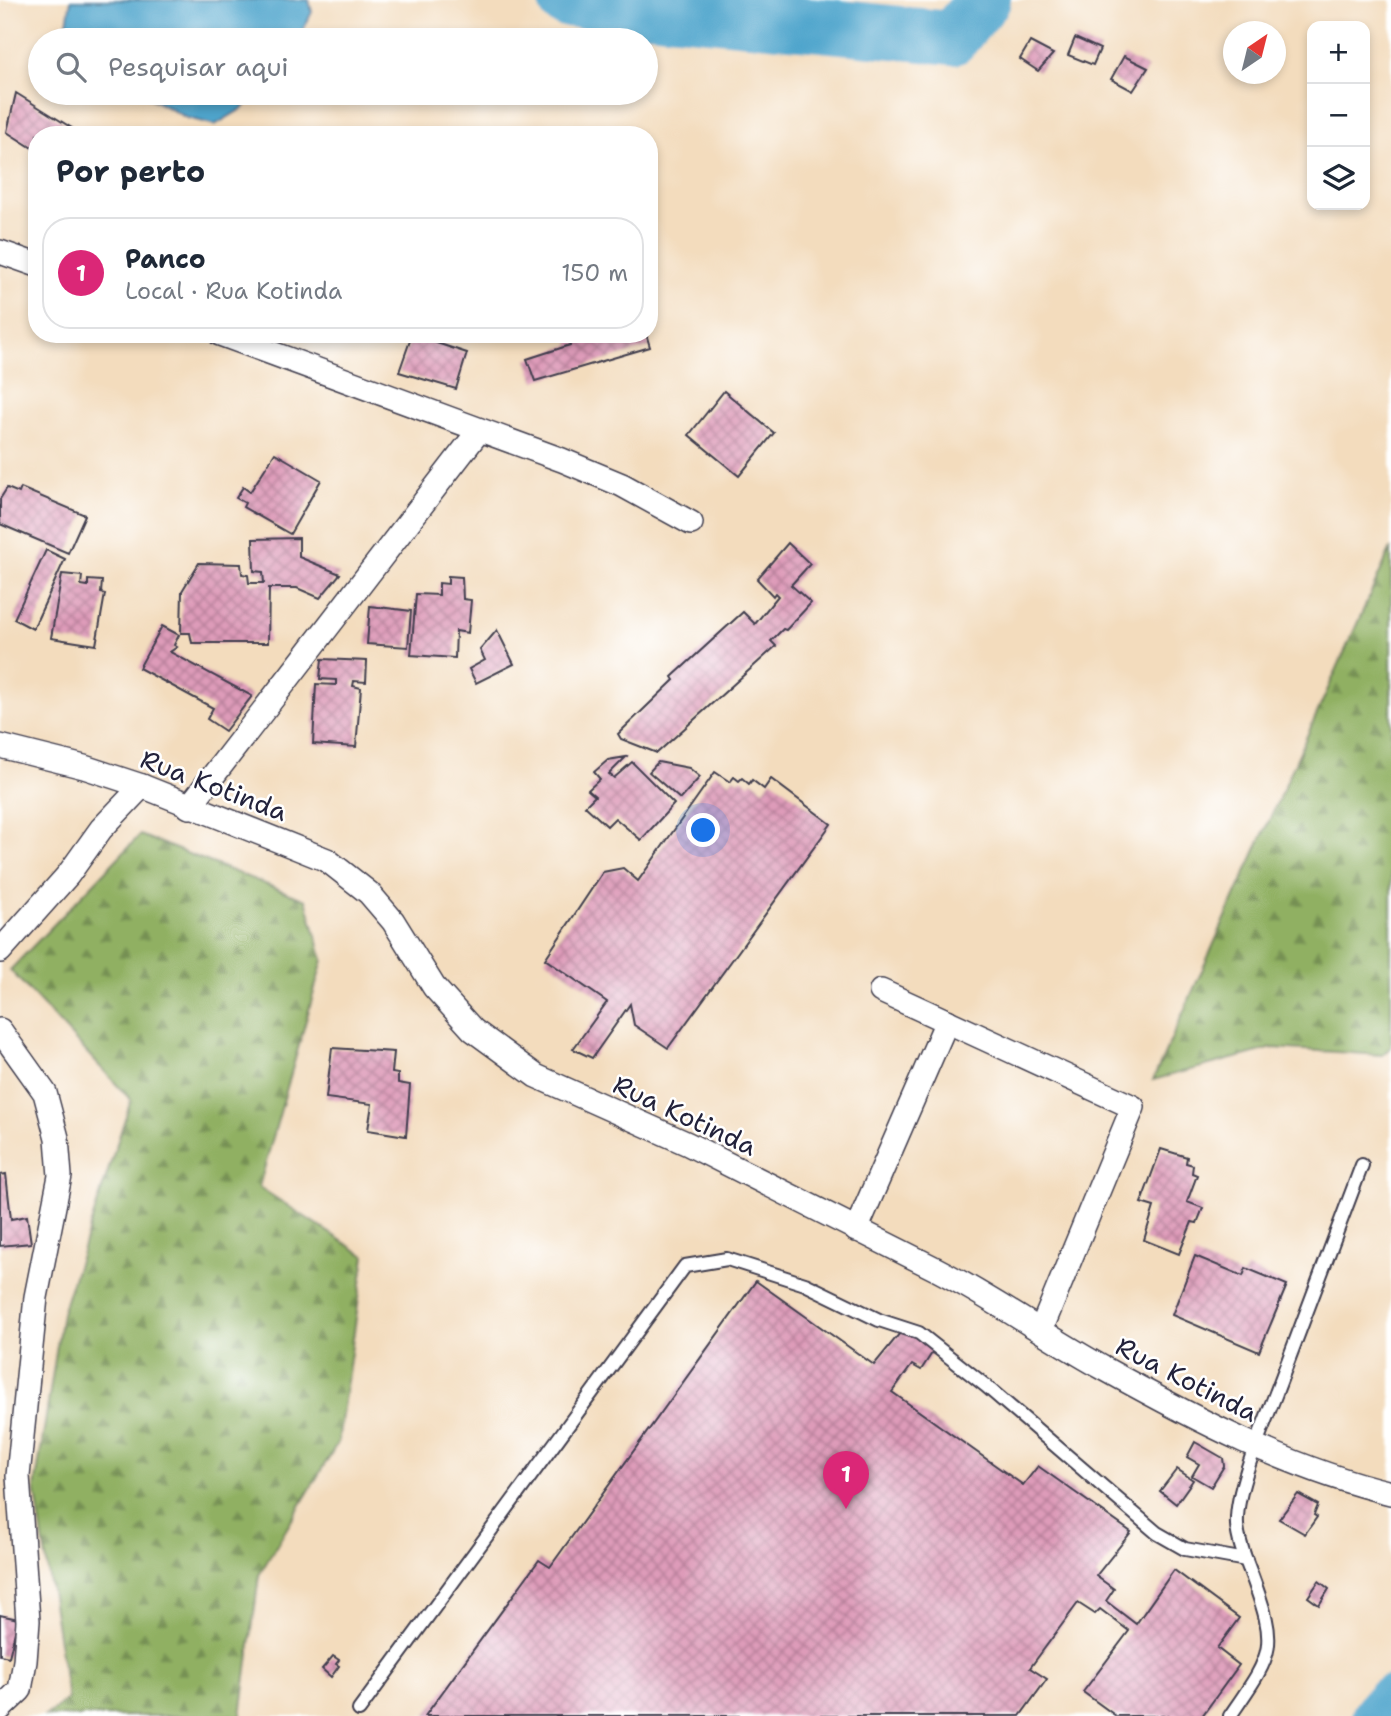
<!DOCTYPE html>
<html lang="pt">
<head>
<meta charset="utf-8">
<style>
  :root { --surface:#fff; --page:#f2f2f3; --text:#1f2937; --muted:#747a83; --line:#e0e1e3; --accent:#db2777 }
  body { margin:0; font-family:"Shantell Sans",sans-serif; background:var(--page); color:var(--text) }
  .controls { position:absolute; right:21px; top:21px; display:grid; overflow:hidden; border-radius:14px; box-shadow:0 4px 10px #0003 }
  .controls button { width:63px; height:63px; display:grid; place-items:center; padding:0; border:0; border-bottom:2px solid var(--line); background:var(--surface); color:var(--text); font:35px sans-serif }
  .compass { position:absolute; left:1223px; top:21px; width:63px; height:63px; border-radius:50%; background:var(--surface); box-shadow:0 4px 10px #0003; rotate:35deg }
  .you { position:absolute; left:704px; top:831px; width:24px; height:24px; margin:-18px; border:5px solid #fff; border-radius:50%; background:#1a73e8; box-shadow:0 0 0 10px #1a73e833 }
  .badge { display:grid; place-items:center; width:46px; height:46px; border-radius:50%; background:var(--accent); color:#fff; font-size:23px; font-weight:700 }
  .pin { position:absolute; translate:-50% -58px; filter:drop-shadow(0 2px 4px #0008) }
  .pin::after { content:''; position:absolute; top:37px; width:24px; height:21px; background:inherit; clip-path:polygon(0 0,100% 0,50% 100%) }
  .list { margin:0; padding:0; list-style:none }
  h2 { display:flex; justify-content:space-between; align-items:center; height:91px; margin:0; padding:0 28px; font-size:30px }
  h2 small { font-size:23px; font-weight:400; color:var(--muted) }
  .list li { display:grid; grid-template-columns:46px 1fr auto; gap:21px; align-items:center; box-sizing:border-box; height:112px; margin:0 14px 14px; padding:0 14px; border:2px solid var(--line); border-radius:28px }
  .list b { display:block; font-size:26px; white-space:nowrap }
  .list p { margin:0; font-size:23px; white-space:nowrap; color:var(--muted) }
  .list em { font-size:23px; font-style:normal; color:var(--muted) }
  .icon { flex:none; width:38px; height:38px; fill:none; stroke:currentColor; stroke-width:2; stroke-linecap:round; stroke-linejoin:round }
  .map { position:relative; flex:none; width:1391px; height:1716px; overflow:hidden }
  .search { position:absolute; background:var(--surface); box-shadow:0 4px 10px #0003; left:28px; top:28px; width:630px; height:77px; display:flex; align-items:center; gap:18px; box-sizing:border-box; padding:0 24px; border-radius:38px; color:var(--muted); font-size:26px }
  .panel { position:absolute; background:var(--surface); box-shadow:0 4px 10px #0003; left:28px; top:126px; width:630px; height:217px; border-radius:28px }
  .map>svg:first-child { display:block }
  .forest { fill:url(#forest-firs); stroke:#59694e; stroke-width:2 }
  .water { fill:#50a5cc; stroke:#396484; stroke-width:2 }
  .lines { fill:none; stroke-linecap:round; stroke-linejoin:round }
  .river { stroke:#50a5cc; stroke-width:54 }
  .building { fill:url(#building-cross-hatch) }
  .lane-casing { stroke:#413e4e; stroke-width:16 }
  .street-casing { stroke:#413e4e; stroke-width:26 }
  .lane { stroke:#fff; stroke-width:12 }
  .street { stroke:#fff; stroke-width:23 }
  .labels { text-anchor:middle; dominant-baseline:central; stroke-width:5; stroke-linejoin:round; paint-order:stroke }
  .street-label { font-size:26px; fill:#22223b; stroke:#fff }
</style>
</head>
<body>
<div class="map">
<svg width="1391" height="1716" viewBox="0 0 1391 1716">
  <defs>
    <pattern id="forest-firs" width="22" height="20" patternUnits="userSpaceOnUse" patternTransform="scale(1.75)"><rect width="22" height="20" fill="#90b062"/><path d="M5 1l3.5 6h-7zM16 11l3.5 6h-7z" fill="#758f52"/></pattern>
    <pattern id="building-cross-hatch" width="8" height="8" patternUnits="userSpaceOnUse" patternTransform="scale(1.75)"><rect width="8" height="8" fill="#de9bb9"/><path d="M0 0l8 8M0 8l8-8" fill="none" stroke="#b47e98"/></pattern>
  </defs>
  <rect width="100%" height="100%" fill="#fff"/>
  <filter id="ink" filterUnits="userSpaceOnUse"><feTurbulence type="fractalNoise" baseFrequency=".0143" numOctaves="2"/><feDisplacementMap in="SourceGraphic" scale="14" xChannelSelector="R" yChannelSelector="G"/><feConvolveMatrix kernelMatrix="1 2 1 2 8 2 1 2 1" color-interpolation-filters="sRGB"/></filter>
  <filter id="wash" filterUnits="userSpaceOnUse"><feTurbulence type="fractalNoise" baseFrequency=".00686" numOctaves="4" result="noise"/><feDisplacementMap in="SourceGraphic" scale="28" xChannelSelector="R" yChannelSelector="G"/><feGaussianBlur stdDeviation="1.57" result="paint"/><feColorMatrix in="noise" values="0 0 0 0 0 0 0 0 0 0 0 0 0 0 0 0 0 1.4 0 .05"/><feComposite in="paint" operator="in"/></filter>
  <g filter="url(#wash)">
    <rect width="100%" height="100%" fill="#f3dcbd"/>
    <g class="forest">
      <polygon points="1391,548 1391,1047 1382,1055 1273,1048 1153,1080"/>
      <polygon points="140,835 306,900 323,960 259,1187 365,1256 338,1442 259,1575 241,1716 45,1716 68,1699 35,1488 62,1313 131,1100 10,970"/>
    </g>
    <g class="water">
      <polygon points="71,0 309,0 312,12 298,40 70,40 65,35"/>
      <polygon points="141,93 256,93 243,108 215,125 187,118"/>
    </g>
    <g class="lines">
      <g class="river">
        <polyline points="565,0 952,38 984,0"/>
        <polyline points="1379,1716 1391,1702"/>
      </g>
    </g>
    <g id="blocks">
      <g class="building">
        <polygon points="1075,38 1100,49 1093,65 1068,55"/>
        <polygon points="1030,42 1053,54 1038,71 1020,59"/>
        <polygon points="1124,56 1148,68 1133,91 1111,79"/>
        <polygon points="16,93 83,135 37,135 37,151 7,132"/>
        <polygon points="582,334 646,334 650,347 535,381 527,359 570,345 569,340 583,337"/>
        <polygon points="412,335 467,353 456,389 399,372"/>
        <polygon points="724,391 774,433 739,476 689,435"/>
        <polygon points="275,453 321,480 290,534 243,507 245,503 236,498 243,487 250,492"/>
        <polygon points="7,488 19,493 21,488 85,515 68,553 0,524 0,499"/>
        <polygon points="299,538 299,557 340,574 320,598 297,588 269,588 268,643 192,643 190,633 181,633 182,591 199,563 241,564 242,574 248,575 249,583 264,583 263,572 254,571 253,539"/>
        <polygon points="788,543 810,564 791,585 811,603 786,630 783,629 771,641 776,646 657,753 621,739 618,734 674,680 672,677 743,612 755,624 778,596 775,593 773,596 757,579"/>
        <polygon points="46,550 65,559 33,629 14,619"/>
        <polygon points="62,574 82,576 81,585 88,586 88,580 102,581 101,593 105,594 96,645 51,638"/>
        <polygon points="448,576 462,577 463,599 471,600 468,633 456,631 455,658 411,655 416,594 439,595 439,583 448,584"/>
        <polygon points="370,606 411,611 408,647 367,644"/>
        <polygon points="162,626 179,635 174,645 177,647 170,652 252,696 225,731 207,719 213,708 139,668"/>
        <polygon points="497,630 514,664 476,683 469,669 485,660 480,650"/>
        <polygon points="322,659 367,661 366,682 354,681 353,686 361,688 356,747 313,744 316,684 336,685 336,680 320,679"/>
        <polygon points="626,757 609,774 614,778 632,762 674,804 641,840 615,818 607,826 585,806 595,796 588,790 600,779 594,772 608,760"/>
        <polygon points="658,762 689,768 700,777 680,799 649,772"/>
        <polygon points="715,772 730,782 734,777 739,781 742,778 749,784 752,780 764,789 771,779 831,824 668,1048 634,1025 630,1004 592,1058 573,1049 607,1002 545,959 603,872 623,868 638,881"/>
        <polygon points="332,1048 394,1052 392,1073 398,1074 398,1083 410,1085 406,1136 368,1130 372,1104 326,1098"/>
        <polygon points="1161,1149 1187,1157 1186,1163 1193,1165 1192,1173 1197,1175 1187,1202 1203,1208 1197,1223 1192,1222 1179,1254 1144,1240 1154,1207 1141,1203"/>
        <polygon points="6,1174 11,1219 27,1216 31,1243 0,1246 0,1175"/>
        <polygon points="1195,1256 1243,1276 1246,1268 1287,1285 1259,1352 1172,1315"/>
        <polygon points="756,1281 874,1365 904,1328 934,1350 921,1370 912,1365 892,1392 1023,1485 1038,1466 1131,1532 1096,1576 1114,1589 1106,1601 1136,1624 1174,1570 1239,1618 1217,1648 1239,1665 1202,1716 1116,1716 1083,1692 1129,1631 1100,1609 1095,1614 1078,1603 1030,1668 1047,1679 1020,1716 425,1716 539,1560 550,1567"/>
        <polygon points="1195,1442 1223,1458 1224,1466 1211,1487 1192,1476 1199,1464 1187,1457"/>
        <polygon points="1177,1469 1193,1480 1176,1504 1160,1491"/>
        <polygon points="1298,1494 1318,1505 1314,1515 1317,1517 1305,1534 1279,1519"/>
        <polygon points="1319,1581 1329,1589 1319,1605 1308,1597"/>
        <polygon points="0,1615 18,1619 9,1657 0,1655"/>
        <polygon points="333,1656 339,1660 336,1664 339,1666 331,1677 322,1669"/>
      </g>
    </g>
  </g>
  <g filter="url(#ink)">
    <use href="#blocks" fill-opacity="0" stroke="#413e4e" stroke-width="2"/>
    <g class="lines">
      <g class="lane-casing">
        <g id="lane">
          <polyline points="359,1710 685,1266 727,1259 805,1284 879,1320 919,1333 986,1386 1157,1533 1185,1549 1246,1560"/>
          <path d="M1230,1716C1273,1653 1279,1649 1252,1576C1246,1560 1238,1542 1237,1525C1235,1490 1263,1427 1276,1393C1305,1317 1334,1241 1362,1165"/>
        </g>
      </g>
      <g class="street-casing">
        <g id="street">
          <polyline points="0,252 37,265"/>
          <polyline points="220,334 562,460 622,485 691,523"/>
          <path d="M0,746L84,767L142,786L327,860L369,893L393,921L434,987L473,1030L536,1076L688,1144L936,1269C994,1299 1047,1337 1105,1369C1195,1419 1290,1469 1391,1493"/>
          <polyline points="189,807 478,432"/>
          <polyline points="0,951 68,875 101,829 142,786"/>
          <polyline points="881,991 1133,1107 1041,1330"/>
          <polyline points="0,1030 45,1093 57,1138 60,1176 36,1297 18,1476 28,1621 25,1661 20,1690 0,1709"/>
          <polyline points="856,1230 947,1021"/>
        </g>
      </g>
      <use href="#lane" class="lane"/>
      <use href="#street" class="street"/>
    </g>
  </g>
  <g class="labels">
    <g class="street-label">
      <text transform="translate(214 785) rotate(21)">Rua Kotinda</text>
      <text transform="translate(685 1115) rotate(25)">Rua Kotinda</text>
      <text transform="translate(1187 1379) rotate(27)">Rua Kotinda</text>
    </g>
  </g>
</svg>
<div class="controls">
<button>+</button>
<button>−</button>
<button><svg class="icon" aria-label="layers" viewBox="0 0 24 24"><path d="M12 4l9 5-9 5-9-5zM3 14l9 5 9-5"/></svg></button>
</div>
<svg class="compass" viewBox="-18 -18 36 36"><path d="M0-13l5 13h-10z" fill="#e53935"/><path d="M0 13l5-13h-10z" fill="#747a83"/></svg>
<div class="you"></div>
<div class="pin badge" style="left:846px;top:1509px">1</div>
<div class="search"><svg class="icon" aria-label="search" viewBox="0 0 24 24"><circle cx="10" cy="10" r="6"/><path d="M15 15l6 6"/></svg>Pesquisar aqui</div>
<section class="panel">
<h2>Por perto<small></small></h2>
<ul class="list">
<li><span class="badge">1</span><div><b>Panco</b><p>Local · Rua Kotinda</p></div><em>150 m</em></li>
</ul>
</section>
</div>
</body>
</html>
